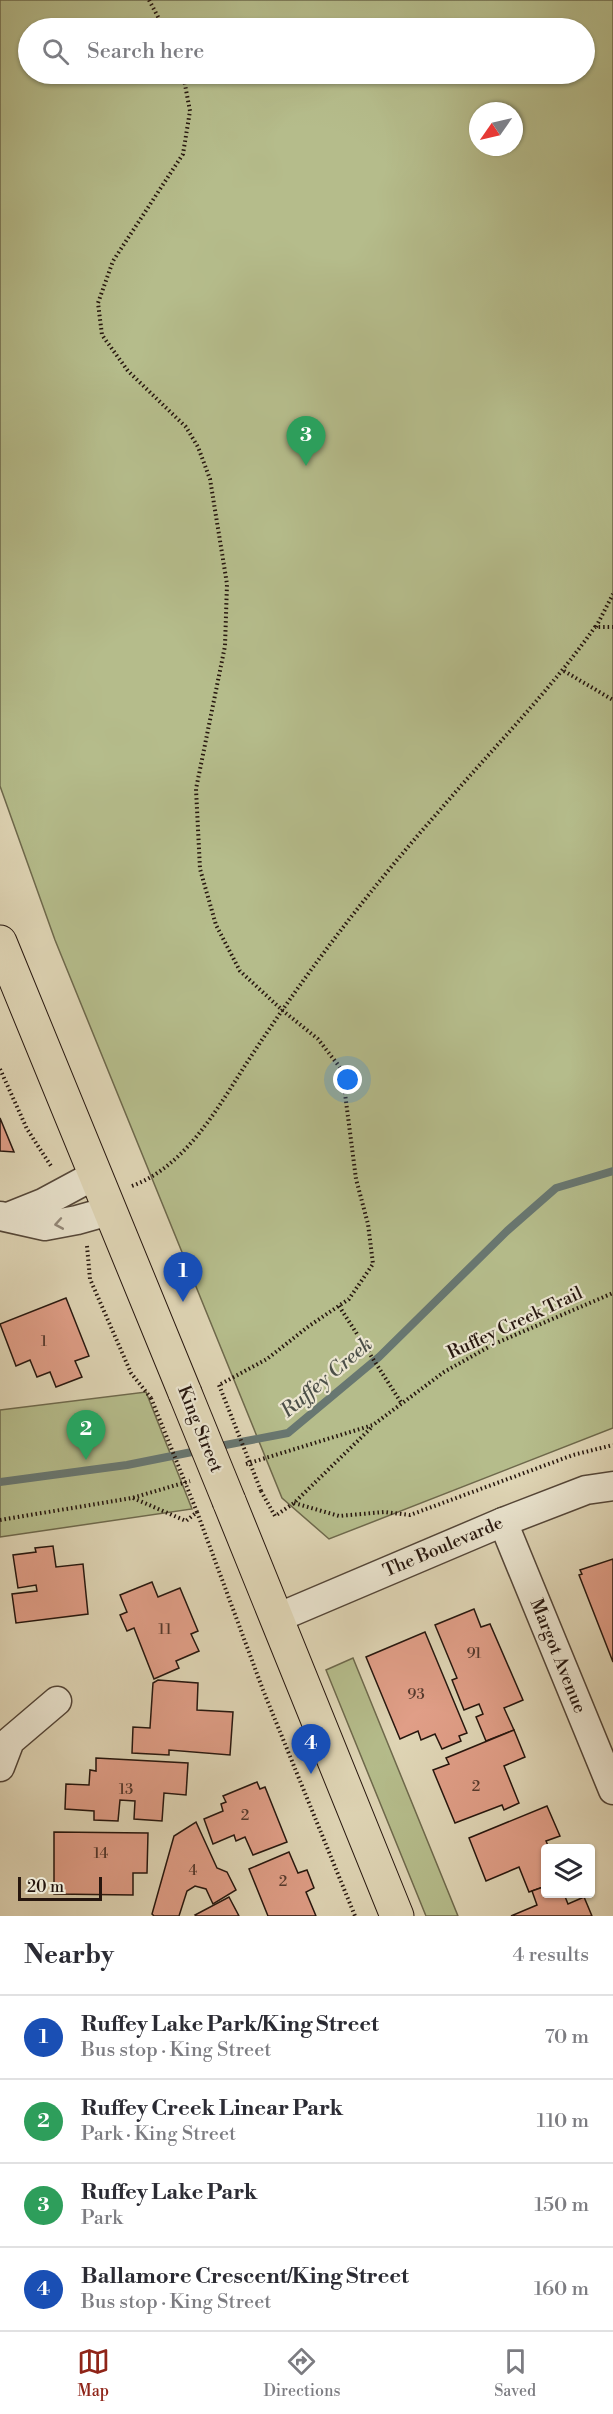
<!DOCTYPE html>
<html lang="en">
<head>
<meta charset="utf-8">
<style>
  :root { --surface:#fff; --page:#f2f2f3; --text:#2b2b33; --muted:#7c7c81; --line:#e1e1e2; --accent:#8f2418 }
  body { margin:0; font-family:"Libre Bodoni",serif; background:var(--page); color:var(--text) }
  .controls { position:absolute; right:18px; bottom:18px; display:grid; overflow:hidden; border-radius:6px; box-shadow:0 2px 4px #0004 }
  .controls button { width:54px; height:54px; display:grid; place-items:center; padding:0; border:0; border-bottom:2px solid var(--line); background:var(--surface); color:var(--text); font:30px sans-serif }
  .compass { position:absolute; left:469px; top:102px; width:54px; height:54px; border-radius:50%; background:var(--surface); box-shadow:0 2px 4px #0004; rotate:236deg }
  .scale { position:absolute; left:18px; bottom:15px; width:84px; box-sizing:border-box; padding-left:6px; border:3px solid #26160e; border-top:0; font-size:16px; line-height:21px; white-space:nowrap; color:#26160e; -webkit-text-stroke:4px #eae4cf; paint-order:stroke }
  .you { position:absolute; left:348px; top:1080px; width:21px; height:21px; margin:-15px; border:4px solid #fff; border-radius:50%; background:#1a73e8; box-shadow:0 0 0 9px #1a73e833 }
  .badge { display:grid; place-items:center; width:39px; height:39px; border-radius:50%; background:var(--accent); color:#fff; font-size:20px; font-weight:700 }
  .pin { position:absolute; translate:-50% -50px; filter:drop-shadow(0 2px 3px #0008) }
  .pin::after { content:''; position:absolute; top:32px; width:21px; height:18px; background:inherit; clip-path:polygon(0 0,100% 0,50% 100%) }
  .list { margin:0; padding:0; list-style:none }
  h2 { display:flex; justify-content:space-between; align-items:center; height:78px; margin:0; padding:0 24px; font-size:26px }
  h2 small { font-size:20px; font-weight:400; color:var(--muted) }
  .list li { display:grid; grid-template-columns:39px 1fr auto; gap:18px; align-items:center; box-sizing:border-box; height:84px; padding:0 24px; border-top:2px solid var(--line) }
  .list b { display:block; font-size:22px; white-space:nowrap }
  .list p { margin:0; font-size:20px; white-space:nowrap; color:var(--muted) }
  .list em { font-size:20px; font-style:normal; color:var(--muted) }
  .icon { flex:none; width:33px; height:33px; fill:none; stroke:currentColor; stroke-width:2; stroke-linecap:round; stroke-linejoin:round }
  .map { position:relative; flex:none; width:613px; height:1916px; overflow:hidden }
  .search { position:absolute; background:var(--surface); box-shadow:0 2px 4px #0004; left:18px; right:18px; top:18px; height:66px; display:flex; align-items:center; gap:15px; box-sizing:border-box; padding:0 21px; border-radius:33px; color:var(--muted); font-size:22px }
  .sheet { height:414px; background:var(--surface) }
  nav { display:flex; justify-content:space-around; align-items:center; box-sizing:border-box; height:84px; border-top:2px solid var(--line); background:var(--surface); font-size:16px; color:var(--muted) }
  nav a { display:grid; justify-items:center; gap:3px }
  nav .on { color:var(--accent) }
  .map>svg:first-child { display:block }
  .green { fill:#b5bc8b; stroke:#6e694c; stroke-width:1.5; fill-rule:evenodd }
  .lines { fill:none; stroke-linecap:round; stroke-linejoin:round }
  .stream { stroke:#687771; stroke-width:8 }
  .building { fill:#e09e87; stroke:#26160e; stroke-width:1.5 }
  .street-casing { stroke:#544638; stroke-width:31 }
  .primary-casing { stroke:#26160e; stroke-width:35 }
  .path { stroke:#26160e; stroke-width:4; stroke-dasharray:1.5 3; stroke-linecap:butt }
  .street { stroke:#eae4cf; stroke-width:28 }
  .primary { stroke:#dfd5b5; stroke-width:33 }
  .primary-bridge-casing { stroke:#26160e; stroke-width:35; stroke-linecap:butt }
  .path-bridge { stroke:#26160e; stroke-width:4; stroke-dasharray:1.5 3; stroke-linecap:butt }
  .primary-bridge { stroke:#dfd5b5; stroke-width:33 }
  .oneway { stroke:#928778 }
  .labels { text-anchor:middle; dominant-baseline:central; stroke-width:4.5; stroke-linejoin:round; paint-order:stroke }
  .number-label { font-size:15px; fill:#54382c }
  .street-label { font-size:18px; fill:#26160e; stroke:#eae4cf }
  .water-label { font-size:20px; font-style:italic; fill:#4c4f48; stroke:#eae4cf }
</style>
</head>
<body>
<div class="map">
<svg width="613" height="1916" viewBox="0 0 613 1916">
  <rect width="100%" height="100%" fill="#dfd5b5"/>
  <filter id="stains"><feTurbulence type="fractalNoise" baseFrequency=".00333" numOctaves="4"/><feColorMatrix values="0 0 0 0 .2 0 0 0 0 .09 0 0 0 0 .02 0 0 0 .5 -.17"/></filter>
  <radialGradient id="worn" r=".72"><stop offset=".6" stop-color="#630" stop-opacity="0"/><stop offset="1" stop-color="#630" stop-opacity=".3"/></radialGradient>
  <g class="green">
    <path d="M0,0H613V1428L329,1539L282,1498L55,940L0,786ZM28,28H584V74H28ZM478,111H514V147H478Z"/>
    <polygon points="146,1392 192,1509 0,1537 0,1410"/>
    <polygon points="353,1658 458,1916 426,1916 326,1670"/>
  </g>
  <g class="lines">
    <g class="stream">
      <polyline points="215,1447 288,1433 379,1357 507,1231 556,1188 613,1171"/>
      <polyline points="0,1482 127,1465 202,1450"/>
    </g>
  </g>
  <g class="building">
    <polygon points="0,1118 14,1152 0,1151"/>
    <polygon points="66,1298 89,1356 75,1361 82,1377 56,1387 50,1372 37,1377 30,1360 16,1366 0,1324"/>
    <polygon points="53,1546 56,1567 83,1564 88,1614 16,1623 12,1594 37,1591 36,1585 18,1588 13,1555 36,1552 35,1548"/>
    <polygon points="613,1559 613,1662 579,1575 582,1574 580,1570"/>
    <polygon points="152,1582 158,1597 180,1588 198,1631 191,1634 199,1651 176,1661 179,1668 154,1679 134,1628 127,1631 120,1615 127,1612 120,1595"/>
    <polygon points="474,1609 481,1627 490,1624 523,1700 504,1708 514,1730 486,1741 476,1717 483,1714 479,1704 464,1710 452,1680 457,1678 435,1625"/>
    <polygon points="425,1632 467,1733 459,1736 461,1741 442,1749 435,1734 421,1740 418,1731 400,1739 366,1657"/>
    <polygon points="158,1680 198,1683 197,1710 233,1712 230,1755 169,1750 169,1755 132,1753 133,1727 150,1728 153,1683"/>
    <polygon points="514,1730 525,1757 504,1766 519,1803 504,1810 502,1805 455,1823 433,1770 449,1764 446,1758"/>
    <polygon points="96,1758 188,1763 186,1795 164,1793 162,1821 134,1819 135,1801 120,1800 118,1821 94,1820 94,1811 65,1809 66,1784 89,1785 90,1770 96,1771"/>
    <polygon points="257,1782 260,1789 265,1787 287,1842 253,1855 245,1837 236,1841 234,1835 213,1844 204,1819 223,1811 221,1804 226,1802 223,1796"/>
    <polygon points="547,1806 560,1836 546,1841 549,1848 546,1848 546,1886 529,1892 519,1867 486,1881 469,1838"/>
    <polygon points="196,1822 217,1868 227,1872 236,1890 213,1904 206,1889 195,1886 187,1891 179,1916 154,1916 152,1914 174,1836"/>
    <polygon points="54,1832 148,1833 147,1873 133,1873 133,1895 54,1894"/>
    <polygon points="289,1852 298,1873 307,1870 314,1888 306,1892 316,1916 268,1916 249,1869"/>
    <polygon points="546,1886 546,1894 564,1894 568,1904 584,1897 592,1916 511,1916 537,1905 532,1891"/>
    <polygon points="229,1897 239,1916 196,1916 195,1915"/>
  </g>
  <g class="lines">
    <g class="street-casing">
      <g id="street">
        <polyline points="0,1216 45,1226 77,1220 109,1211"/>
        <polyline points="8,1217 43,1203 95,1175"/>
        <polyline points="503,1522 613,1790"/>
        <polyline points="277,1618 503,1522 586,1490 613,1486"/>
        <polyline points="0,1767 10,1741 57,1701"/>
      </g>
    </g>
    <g class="primary-casing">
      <g id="primary">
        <polyline points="0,942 185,1393"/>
        <polyline points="229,1501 397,1916"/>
      </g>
    </g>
    <g class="path">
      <polyline points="149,0 164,28"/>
      <polyline points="183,74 190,111 183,154 113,261 98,303 102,335 128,371 186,427 198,447 210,479 227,584 225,646 196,789 200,869 216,925 240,971 282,1010 318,1039 342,1070 356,1179 368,1224 373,1264 349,1299 309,1326 267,1359 219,1385"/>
      <polyline points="596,627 613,594"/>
      <polyline points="564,671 613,700"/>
      <polyline points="0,1069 27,1129 51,1166"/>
      <path d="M132,1186C188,1165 219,1105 250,1058C307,971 371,888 440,810C492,749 549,692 595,627H613"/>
      <polyline points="87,1246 90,1279 131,1373 151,1398"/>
      <polyline points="339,1306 402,1404"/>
      <polyline points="246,1464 373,1425 444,1372 494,1344 613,1293"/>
      <polyline points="261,1491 275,1516 294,1503 373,1426"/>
      <polyline points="133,1498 186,1521 197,1512 263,1690 355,1916"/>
      <polyline points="294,1503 339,1516 384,1512 410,1515 573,1455 613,1445"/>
      <polyline points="0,1520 132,1498 190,1481"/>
    </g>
    <use href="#street" class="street"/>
    <use href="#primary" class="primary"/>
    <g class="primary-bridge-casing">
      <polyline id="primary-bridge" points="185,1393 229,1501"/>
    </g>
    <g class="path-bridge">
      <polyline points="219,1385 261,1491"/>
      <polyline points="151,1398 197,1512"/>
    </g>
    <use href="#primary-bridge" class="primary-bridge"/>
  </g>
  <defs><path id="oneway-chevron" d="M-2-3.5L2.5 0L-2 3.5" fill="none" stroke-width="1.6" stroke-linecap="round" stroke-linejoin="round" transform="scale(1.5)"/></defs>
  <use class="oneway" href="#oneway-chevron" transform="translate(59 1224) rotate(170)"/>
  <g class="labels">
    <g class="number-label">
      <text x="44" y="1341">1</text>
      <text x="165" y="1629">11</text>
      <text x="474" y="1653">91</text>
      <text x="416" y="1694">93</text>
      <text x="476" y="1786">2</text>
      <text x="126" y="1789">13</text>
      <text x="245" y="1815">2</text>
      <text x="101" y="1853">14</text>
      <text x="193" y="1870">4</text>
      <text x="283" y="1881">2</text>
    </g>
    <g class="street-label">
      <text transform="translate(515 1323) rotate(-25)">Ruffey Creek Trail</text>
      <text transform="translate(200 1429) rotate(68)">King Street</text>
      <text transform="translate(443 1547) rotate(-23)">The Boulevarde</text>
      <text transform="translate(558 1656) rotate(68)">Margot Avenue</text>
    </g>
    <g class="water-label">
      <text transform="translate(327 1378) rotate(-40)">Ruffey Creek</text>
    </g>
  </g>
  <rect width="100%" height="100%" filter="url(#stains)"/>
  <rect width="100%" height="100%" fill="url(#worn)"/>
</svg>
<div class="controls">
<button><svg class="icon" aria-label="layers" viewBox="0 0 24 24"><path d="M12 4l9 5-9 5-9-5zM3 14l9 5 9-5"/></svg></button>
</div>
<svg class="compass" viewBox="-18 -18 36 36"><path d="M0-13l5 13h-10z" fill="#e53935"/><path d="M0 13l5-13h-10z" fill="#7c7c81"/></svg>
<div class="scale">20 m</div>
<div class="you"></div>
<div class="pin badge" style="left:183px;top:1302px;background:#1a4fb4">1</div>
<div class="pin badge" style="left:86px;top:1460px;background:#2e9e5b">2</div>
<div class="pin badge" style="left:306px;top:466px;background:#2e9e5b">3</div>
<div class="pin badge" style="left:311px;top:1774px;background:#1a4fb4">4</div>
<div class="search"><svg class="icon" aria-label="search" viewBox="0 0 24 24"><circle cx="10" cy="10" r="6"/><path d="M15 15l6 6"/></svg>Search here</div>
</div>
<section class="sheet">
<h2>Nearby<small>4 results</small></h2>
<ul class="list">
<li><span class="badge" style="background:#1a4fb4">1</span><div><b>Ruffey Lake Park/King Street</b><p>Bus stop · King Street</p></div><em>70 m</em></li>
<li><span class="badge" style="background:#2e9e5b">2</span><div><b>Ruffey Creek Linear Park</b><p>Park · King Street</p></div><em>110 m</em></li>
<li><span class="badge" style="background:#2e9e5b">3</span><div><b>Ruffey Lake Park</b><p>Park</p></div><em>150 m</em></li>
<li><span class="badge" style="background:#1a4fb4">4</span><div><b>Ballamore Crescent/King Street</b><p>Bus stop · King Street</p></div><em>160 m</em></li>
</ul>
</section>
<nav>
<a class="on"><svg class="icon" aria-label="map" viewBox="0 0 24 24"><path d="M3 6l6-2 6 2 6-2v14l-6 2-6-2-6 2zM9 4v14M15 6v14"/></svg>Map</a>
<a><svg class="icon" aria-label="directions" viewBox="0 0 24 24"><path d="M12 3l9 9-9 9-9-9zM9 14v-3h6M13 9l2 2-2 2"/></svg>Directions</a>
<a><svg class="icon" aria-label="saved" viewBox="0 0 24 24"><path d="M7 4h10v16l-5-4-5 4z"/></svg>Saved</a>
</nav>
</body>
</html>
